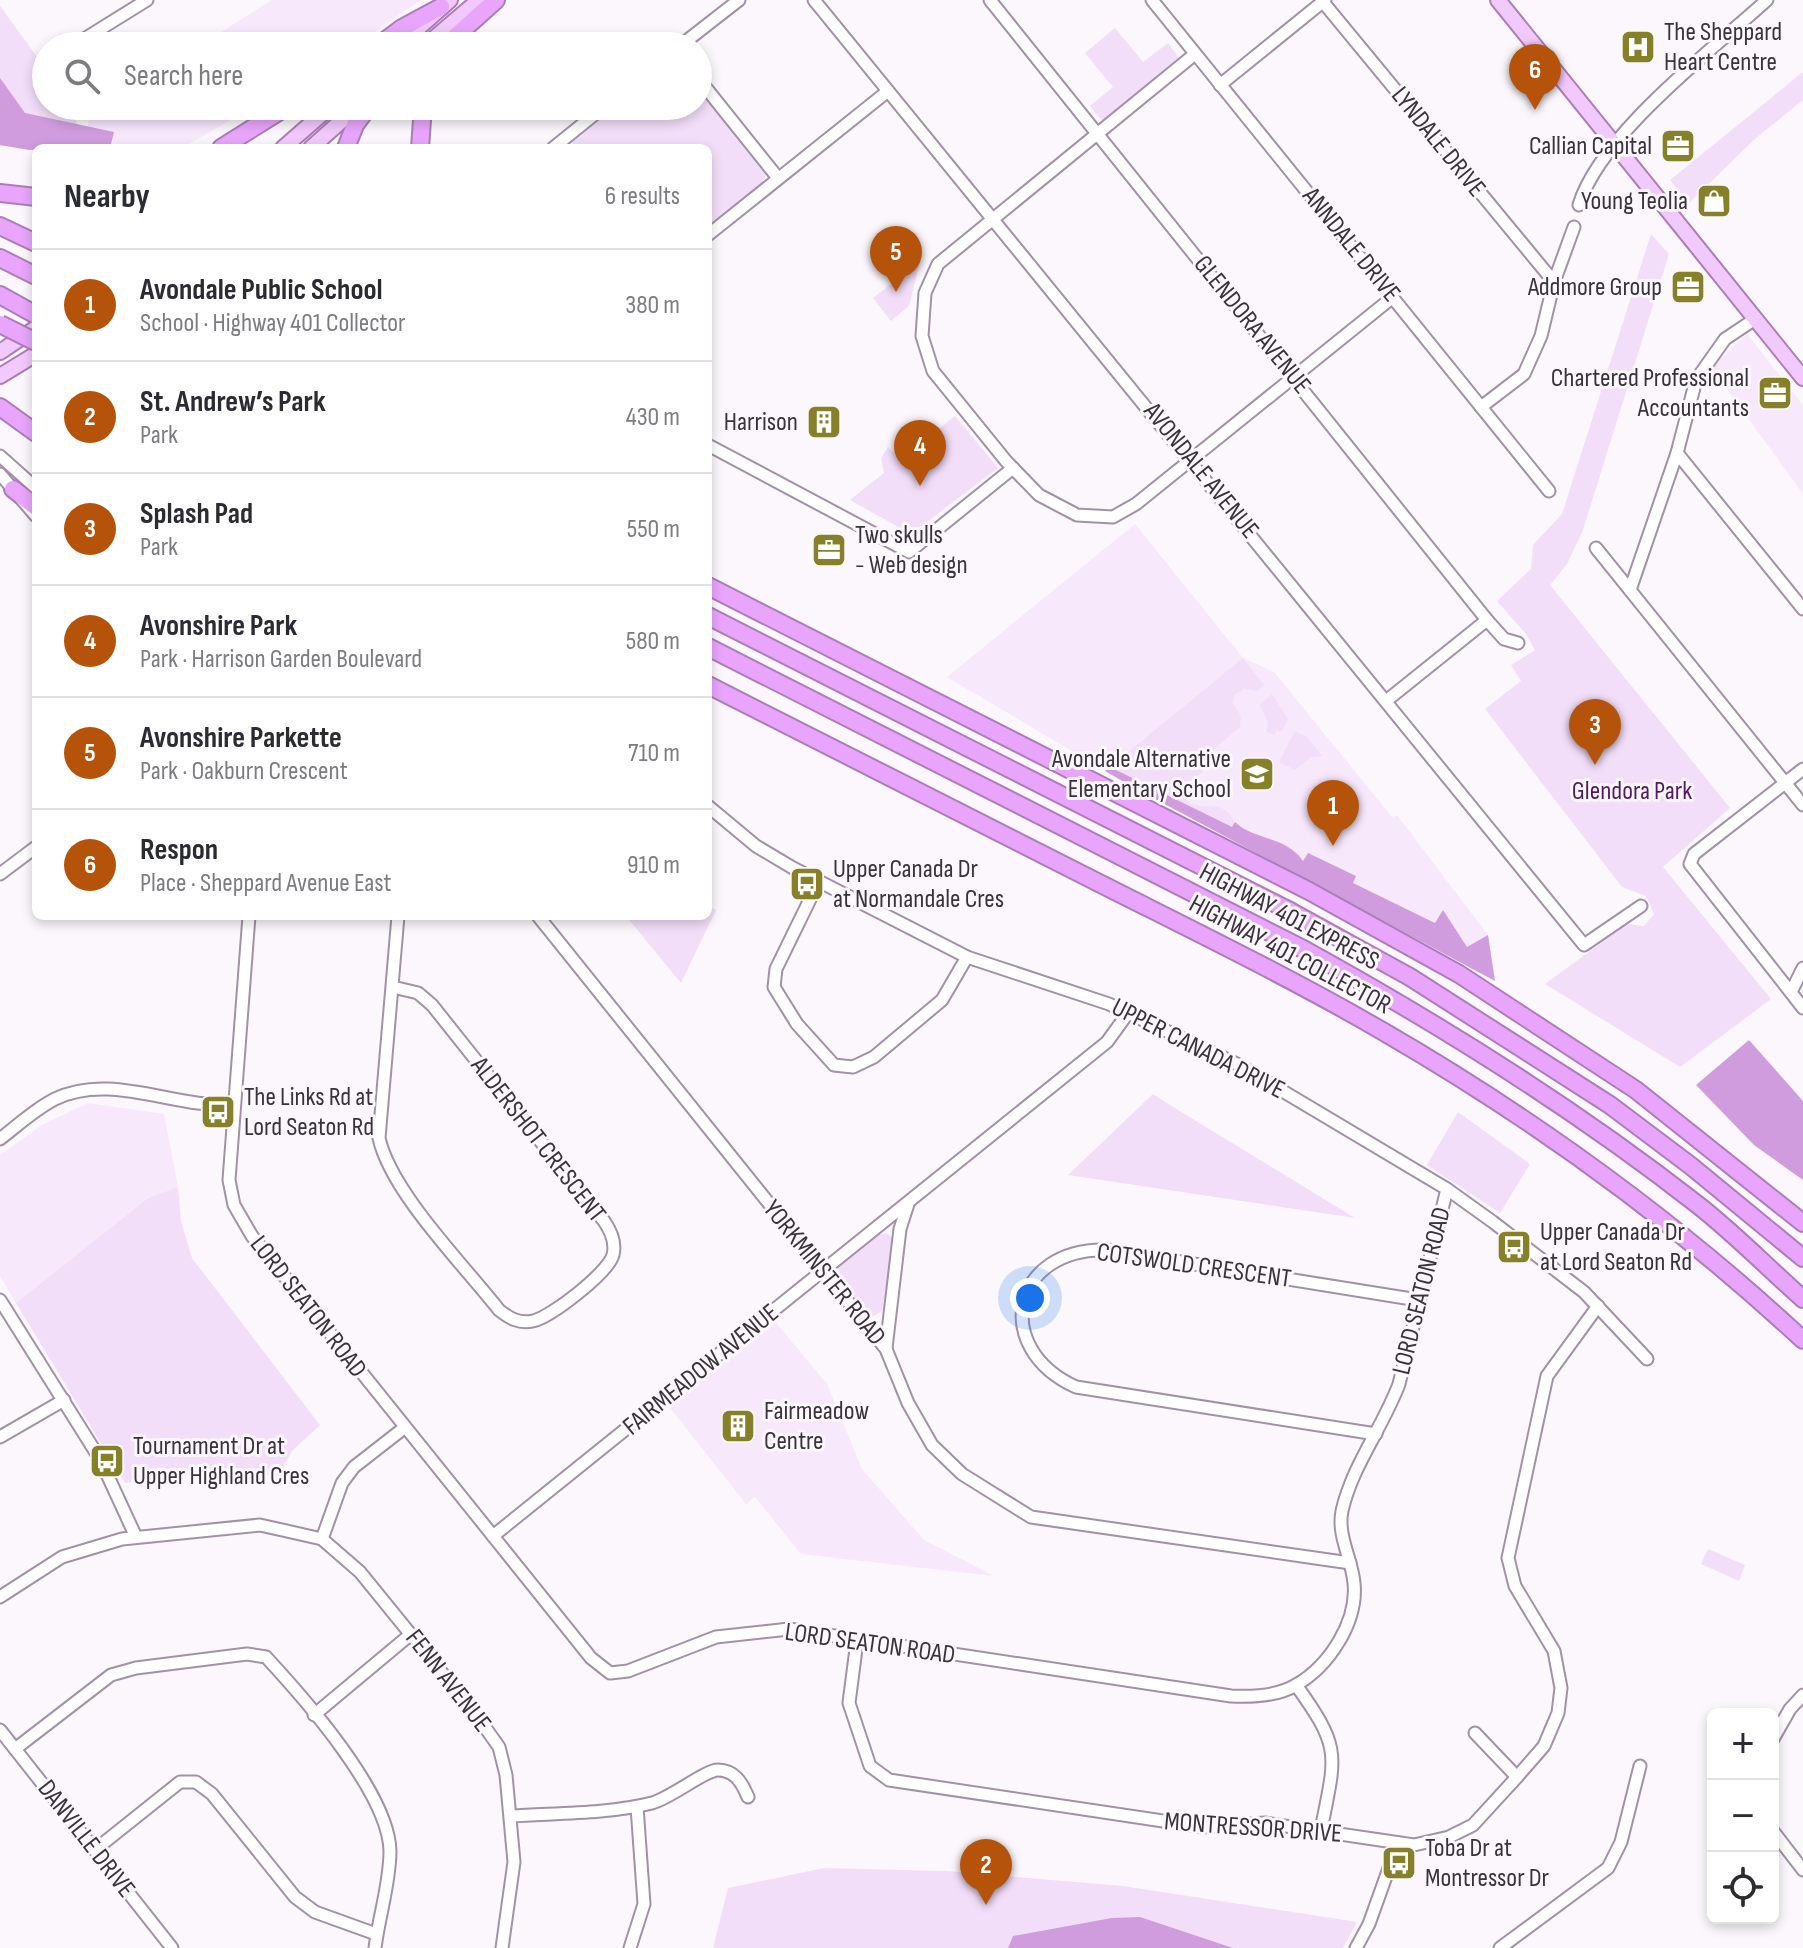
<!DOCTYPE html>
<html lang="en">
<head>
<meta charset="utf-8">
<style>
  :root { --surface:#fff; --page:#f2f2f3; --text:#2b2b33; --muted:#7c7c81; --line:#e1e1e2; --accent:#b45309 }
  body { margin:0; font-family:"Sofia Sans Condensed",sans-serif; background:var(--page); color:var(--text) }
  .controls { position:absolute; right:24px; bottom:24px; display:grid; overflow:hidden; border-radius:12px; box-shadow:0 4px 12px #0003 }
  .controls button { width:72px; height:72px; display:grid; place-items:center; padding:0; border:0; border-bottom:2px solid var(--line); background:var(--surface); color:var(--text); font:40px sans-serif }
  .you { position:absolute; left:1030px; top:1298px; width:28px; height:28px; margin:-20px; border:6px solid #fff; border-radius:50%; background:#1a73e8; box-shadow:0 0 0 12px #1a73e833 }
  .badge { display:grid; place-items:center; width:52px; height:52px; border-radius:50%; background:var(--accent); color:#fff; font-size:26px; font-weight:700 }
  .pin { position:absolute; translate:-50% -66px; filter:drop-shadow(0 2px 4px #0008) }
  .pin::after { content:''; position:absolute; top:42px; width:28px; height:24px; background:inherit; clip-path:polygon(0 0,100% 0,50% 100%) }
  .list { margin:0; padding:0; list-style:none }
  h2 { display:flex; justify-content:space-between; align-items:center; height:104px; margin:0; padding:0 32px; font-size:34px }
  h2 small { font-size:26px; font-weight:400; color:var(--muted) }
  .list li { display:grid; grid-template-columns:52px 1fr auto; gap:24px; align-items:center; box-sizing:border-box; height:112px; padding:0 32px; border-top:2px solid var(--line) }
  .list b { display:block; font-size:30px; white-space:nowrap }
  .list p { margin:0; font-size:26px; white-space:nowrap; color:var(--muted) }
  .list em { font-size:26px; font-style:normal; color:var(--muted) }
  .icon { flex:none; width:44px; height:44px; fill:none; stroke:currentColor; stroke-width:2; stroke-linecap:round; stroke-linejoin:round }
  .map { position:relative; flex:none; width:1803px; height:1948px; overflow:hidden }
  .search { position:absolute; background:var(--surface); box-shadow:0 4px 12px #0003; left:32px; top:32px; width:680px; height:88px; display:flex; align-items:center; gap:20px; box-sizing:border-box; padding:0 28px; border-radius:44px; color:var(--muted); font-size:30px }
  .panel { position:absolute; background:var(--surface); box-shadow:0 4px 12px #0003; left:32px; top:144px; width:680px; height:776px; border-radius:12px }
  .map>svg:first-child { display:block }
  .built { fill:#f8e8fc }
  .green { fill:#f3def9 }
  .forest { fill:#d09cde }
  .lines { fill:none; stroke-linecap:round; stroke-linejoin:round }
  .minor-casing { stroke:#a390a9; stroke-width:15 }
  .major-casing { stroke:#ac7db9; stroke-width:18 }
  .highway-casing { stroke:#ac7db9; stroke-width:20 }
  .minor { stroke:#fff; stroke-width:11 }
  .major { stroke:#f2c9fd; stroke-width:14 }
  .highway { stroke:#e9a5fc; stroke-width:16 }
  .highway-bridge-casing { stroke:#ac7db9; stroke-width:20; stroke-linecap:butt }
  .highway-bridge { stroke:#e9a5fc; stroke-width:16 }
  .labels { text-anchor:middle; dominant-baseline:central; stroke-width:6; stroke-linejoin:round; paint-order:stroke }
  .poi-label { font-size:26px; fill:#3a323c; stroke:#fbf7fc; text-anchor:start }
  .street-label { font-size:26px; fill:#3a323c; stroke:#fbf7fc }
  .park-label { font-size:26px; fill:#571767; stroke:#fbf7fc }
</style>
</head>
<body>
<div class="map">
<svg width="1803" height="1948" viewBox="0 0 1803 1948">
  <rect width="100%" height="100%" fill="#fbf7fc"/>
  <g class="built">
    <polygon points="272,0 421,0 354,46 199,46"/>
    <polygon points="105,106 255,106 182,148 86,148 89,116"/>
    <polygon points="1747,334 1803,405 1803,494 1711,367"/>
    <polygon points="1135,524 1243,658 1274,672 1393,818 1397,815 1488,935 1495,981 1131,786 947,677"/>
    <polygon points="88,1103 164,1114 178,1187 148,1198 16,1303 0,1276 0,1155 42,1125"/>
    <polygon points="776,1323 827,1384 862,1469 924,1540 994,1576 801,1554 755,1497 746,1504 667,1404"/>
  </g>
  <g class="green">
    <polygon points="0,6 46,69 46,106 72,106 84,148 0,146"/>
    <polygon points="1115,28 1143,62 1168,43 1179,58 1102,121 1090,106 1113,87 1085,53"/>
    <polygon points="1803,72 1803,100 1756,138 1689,203 1670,180"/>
    <polygon points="698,88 766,175 761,185 708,228 708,148 578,148 572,142 617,106 698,106"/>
    <polygon points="1651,234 1669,254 1583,530 1567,564 1550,585 1730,808 1663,867 1771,999 1680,1067 1545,984 1627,924 1644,926 1654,914 1646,896 1622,887 1485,709 1521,681 1511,665 1535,650 1526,634 1497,601 1531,569 1533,545 1562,514"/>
    <polygon points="920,261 909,306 891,321 873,298"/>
    <polygon points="955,416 998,468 911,534 850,500 884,473 881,458 888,447 893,452 898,448 897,441 920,444"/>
    <path d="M1243,658L1264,685L1257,691L1244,689L1235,694L1233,703L1241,716L1240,727L1209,753L1202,773C1188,779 1176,790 1191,804C1211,809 1223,800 1235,822L1232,828L1110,767Z"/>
    <polygon points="1272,694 1288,719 1282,732 1277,730 1274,735 1267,732 1268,723 1260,705"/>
    <polygon points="1295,731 1307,737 1322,756 1311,757 1295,770 1279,762"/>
    <polygon points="708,905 716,910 681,983 626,916 708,916"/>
    <polygon points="1153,1094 1165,1102 1355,1218 1068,1175"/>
    <polygon points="1458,1112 1530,1164 1500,1213 1427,1165"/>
    <path d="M178,1187L181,1221L192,1258L320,1425L292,1451L278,1477C218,1463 184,1472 125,1483L16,1303L148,1198Z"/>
    <path d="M886,1233L892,1237L893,1247L882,1311L872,1317C859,1308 836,1283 839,1266L878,1235Z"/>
    <polygon points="1708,1549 1745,1565 1739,1581 1701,1564"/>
    <polygon points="824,1868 947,1871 1123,1886 1357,1922 1343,1948 713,1948 728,1888"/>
  </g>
  <g class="forest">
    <polygon points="0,78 25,113 114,132 110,148 29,150 0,145"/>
    <path d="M1110,767L1232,827L1235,822C1253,840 1286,836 1303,861L1308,853L1356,876L1353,883L1435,923L1443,910L1467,947L1488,935L1495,981L1131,786L1105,771Z"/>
    <polygon points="1749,1040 1803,1101 1803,1180 1754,1145 1696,1085"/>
    <polygon points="1140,1917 1233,1948 1008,1948 1013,1936 1112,1918"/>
  </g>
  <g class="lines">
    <g class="minor-casing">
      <g id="minor">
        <polyline points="814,0 1584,945 1641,906"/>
        <polyline points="990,0 1487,620 1504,639 1518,643"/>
        <polyline points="1152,0 1549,491"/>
        <polyline points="1323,2 1554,282"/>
        <polyline points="73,46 147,0"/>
        <polyline points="680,46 739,0"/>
        <polyline points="1195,54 938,264 925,293 922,336 933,371 1006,461 1039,495 1077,515 1113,517 1136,504 1393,297"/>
        <polyline points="698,78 778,178"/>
        <polyline points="1220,85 1325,0"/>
        <polyline points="553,148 605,106"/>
        <path d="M1579,205C1600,135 1712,50 1767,0"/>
        <polyline points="708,235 888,91"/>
        <polyline points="1481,407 1524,374 1541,336 1554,282 1574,227"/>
        <polyline points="708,445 909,552 1013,468"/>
        <polyline points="1677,453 1803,609"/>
        <polyline points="0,456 36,488"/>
        <polyline points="0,474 36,516"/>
        <polyline points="1596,548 1803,805"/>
        <polyline points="1630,590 1677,453 1696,380 1725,339 1755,319"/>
        <polyline points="1386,701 1487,620"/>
        <polyline points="1803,769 1694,854 1690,864 1803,1008"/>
        <polyline points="708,806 756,846 793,868 967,957 1109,1004 1239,1065 1447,1189 1493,1222 1584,1292 1647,1359"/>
        <polyline points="0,874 36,847"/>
        <polyline points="818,883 776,969 774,987 797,1024 834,1065 853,1067 874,1057 942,1000 967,957"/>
        <path d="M249,916L229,1180L234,1205L252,1236L591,1658L610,1673L628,1671L716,1637L789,1629L1231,1696C1251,1697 1278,1696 1296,1685C1329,1666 1358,1622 1354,1583C1352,1559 1337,1536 1342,1511C1352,1466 1383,1427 1399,1384L1447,1189"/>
        <polyline points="538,916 886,1349 908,1403 932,1445 962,1474 1031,1517 1350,1563"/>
        <path d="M393,987L418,993L432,1005L604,1221C611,1231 616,1243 613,1255C608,1273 551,1317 533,1321C519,1324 509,1318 499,1310C463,1264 391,1192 379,1138L398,916"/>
        <polyline points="1791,992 1803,968"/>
        <path d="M0,1139C17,1126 35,1109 55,1099C110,1072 174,1108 232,1105"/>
        <polyline points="0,1300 100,1459 136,1537"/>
        <polyline points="886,1348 900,1229 908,1204"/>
        <path d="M1376,1434L1076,1387C990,1348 1012,1247 1107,1250L1418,1300"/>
        <polyline points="0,1437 64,1400"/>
        <polyline points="493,1536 1107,1042 1128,1013"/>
        <polyline points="322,1539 342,1483 354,1467 404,1428"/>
        <polyline points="0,1597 62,1557 122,1539 260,1525 322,1539 360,1572 477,1716 499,1747 506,1775 514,1862 502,1948"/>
        <polyline points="857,1641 849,1703 870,1766 889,1780 1203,1827 1265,1823 1414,1845 1449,1837 1473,1825 1517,1777 1544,1746 1558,1713 1561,1688 1554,1651 1515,1586 1508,1558 1547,1376 1598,1306"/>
        <path d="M1296,1685C1342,1749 1336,1754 1321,1830"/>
        <polyline points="314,1715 411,1634"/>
        <polyline points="0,1730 172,1948"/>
        <polyline points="1475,1733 1517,1777"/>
        <polyline points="1773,1739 1790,1709 1803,1695"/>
        <path d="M15,1749L111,1675L136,1668L247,1654L266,1657C304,1698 389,1794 390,1851C390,1883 379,1916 375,1948"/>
        <path d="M511,1816C557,1813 608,1814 652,1803C671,1798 705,1770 718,1770C735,1770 742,1783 748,1797"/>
        <polyline points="1773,1831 1803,1870"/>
        <polyline points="96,1849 180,1782 196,1782 212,1794 295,1897 315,1912 376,1934"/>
        <polyline points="630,1948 644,1904 637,1807"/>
        <polyline points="1356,1948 1369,1924 1398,1843"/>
        <polyline points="1500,1948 1608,1868 1621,1842 1640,1766"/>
      </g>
    </g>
    <g class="major-casing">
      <g id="major">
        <polyline points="1498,0 1803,378"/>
        <polyline points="398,46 450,0"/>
        <polyline points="425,46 479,0"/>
        <polyline points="283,148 331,106"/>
        <polyline points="311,148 358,106"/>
        <polyline points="0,352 36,328"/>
        <polyline points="0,376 36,354"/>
      </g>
    </g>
    <g class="highway-casing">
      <g id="highway">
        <polyline points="378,46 402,28 441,7"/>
        <polyline points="445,46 496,0"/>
        <polyline points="221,148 288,106"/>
        <polyline points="346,148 355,125 369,106"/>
        <polyline points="420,148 423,106"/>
        <polyline points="0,193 36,197"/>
        <polyline points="0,226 36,243"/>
        <polyline points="0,258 36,276"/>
        <polyline points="0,295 36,315"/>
        <polyline points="0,407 36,433"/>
        <polyline points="13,489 36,507"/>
        <polyline points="708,586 1309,891 1459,974 1636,1090 1803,1223"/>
        <polyline points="708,616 1290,911 1410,977 1610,1105 1691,1166 1803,1258"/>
        <path d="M708,647L1305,950C1443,1026 1574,1108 1698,1205C1735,1234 1768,1268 1803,1299"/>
        <path d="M708,685C838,751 969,817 1099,883C1194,931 1291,978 1384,1032C1534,1119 1676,1222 1803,1340"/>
      </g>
    </g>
    <use href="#minor" class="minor"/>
    <use href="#major" class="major"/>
    <use href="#highway" class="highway"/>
    <g class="highway-bridge-casing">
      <polyline id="highway-bridge" points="0,324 36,342"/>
    </g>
    <use href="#highway-bridge" class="highway-bridge"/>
  </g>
  <defs>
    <g id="hospital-square" transform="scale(1.8)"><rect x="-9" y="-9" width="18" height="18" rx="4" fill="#868129" stroke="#fbf7fc"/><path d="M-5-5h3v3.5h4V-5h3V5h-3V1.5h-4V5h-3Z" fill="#fff"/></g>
    <g id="office-square" transform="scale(1.8)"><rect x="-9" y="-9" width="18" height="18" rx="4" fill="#868129" stroke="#fbf7fc"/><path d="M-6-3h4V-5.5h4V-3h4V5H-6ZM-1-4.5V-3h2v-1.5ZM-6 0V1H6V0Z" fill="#fff"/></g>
    <g id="shop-square" transform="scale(1.8)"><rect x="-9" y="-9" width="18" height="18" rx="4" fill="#868129" stroke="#fbf7fc"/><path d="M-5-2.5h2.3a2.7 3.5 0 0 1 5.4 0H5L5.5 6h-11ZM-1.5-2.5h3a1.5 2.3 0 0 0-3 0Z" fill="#fff"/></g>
    <g id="building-square" transform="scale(1.8)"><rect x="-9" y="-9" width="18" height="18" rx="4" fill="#868129" stroke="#fbf7fc"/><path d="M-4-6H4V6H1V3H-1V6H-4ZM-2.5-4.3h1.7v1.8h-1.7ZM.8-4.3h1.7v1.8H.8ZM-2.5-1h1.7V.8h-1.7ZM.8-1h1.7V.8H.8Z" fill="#fff"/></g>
    <g id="school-square" transform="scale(1.8)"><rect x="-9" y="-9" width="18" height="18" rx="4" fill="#868129" stroke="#fbf7fc"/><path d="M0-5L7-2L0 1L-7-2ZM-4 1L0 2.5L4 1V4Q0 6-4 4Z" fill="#fff"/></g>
    <g id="bus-square" transform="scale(1.8)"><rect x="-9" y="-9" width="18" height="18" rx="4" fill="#868129" stroke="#fbf7fc"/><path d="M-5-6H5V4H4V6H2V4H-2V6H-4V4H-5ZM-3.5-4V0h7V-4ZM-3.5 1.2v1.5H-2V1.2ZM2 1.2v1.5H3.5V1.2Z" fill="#fff"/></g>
  </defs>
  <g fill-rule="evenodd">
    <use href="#hospital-square" x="1638" y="47"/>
    <use href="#office-square" x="1678" y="146"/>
    <use href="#shop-square" x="1714" y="201"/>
    <use href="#office-square" x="1688" y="287"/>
    <use href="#office-square" x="1775" y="393"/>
    <use href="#building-square" x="824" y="422"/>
    <use href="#office-square" x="829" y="550"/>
    <use href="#school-square" x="1257" y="774"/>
    <use href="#bus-square" x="807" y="884"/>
    <use href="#bus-square" x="218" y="1112"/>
    <use href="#bus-square" x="1514" y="1247"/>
    <use href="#building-square" x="738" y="1426"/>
    <use href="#bus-square" x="107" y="1461"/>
    <use href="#bus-square" x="1399" y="1863"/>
  </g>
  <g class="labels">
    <g class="poi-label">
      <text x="1664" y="32">The Sheppard<tspan x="1664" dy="30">Heart Centre</tspan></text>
      <text x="1652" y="146" text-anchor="end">Callian Capital</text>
      <text x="1688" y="201" text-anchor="end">Young Teolia</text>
      <text x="1662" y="287" text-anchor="end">Addmore Group</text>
      <text x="1749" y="378" text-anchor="end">Chartered Professional<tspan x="1749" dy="30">Accountants</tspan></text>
      <text x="798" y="422" text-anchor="end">Harrison</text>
      <text x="855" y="535">Two skulls<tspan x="855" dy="30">- Web design</tspan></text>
      <text x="1231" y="759" text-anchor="end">Avondale Alternative<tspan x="1231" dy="30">Elementary School</tspan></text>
      <text x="833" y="869">Upper Canada Dr<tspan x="833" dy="30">at Normandale Cres</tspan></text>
      <text x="244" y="1097">The Links Rd at<tspan x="244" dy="30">Lord Seaton Rd</tspan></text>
      <text x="1540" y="1232">Upper Canada Dr<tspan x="1540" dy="30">at Lord Seaton Rd</tspan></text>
      <text x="764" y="1411">Fairmeadow<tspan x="764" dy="30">Centre</tspan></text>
      <text x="133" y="1446">Tournament Dr at<tspan x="133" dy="30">Upper Highland Cres</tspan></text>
      <text x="1425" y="1848">Toba Dr at<tspan x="1425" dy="30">Montressor Dr</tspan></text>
    </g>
    <g class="street-label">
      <text transform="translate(1438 142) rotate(51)">LYNDALE DRIVE</text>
      <text transform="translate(1351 245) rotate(51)">ANNDALE DRIVE</text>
      <text transform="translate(1252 325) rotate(51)">GLENDORA AVENUE</text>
      <text transform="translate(1201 471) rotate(51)">AVONDALE AVENUE</text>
      <text transform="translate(1289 917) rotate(28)">HIGHWAY 401 EXPRESS</text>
      <text transform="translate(1290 955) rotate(28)">HIGHWAY 401 COLLECTOR</text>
      <text transform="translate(1198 1049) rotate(27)">UPPER CANADA DRIVE</text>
      <text transform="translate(538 1140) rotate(52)">ALDERSHOT CRESCENT</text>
      <text transform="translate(1194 1266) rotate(8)">COTSWOLD CRESCENT</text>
      <text transform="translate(824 1273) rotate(51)">YORKMINSTER ROAD</text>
      <text transform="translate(1422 1291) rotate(-76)">LORD SEATON ROAD</text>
      <text transform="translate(308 1307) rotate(52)">LORD SEATON ROAD</text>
      <text transform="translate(701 1370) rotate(-39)">FAIRMEADOW AVENUE</text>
      <text transform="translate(870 1644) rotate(8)">LORD SEATON ROAD</text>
      <text transform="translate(448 1681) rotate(52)">FENN AVENUE</text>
      <text transform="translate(1253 1828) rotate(4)">MONTRESSOR DRIVE</text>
      <text transform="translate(86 1839) rotate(52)">DANVILLE DRIVE</text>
    </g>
    <g class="park-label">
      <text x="1632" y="791">Glendora Park</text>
    </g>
  </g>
</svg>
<div class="controls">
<button>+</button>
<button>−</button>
<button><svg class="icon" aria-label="locate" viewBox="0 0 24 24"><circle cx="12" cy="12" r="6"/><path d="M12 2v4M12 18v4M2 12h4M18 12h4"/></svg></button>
</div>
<div class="you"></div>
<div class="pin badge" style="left:1333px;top:846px">1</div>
<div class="pin badge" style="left:986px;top:1905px">2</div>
<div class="pin badge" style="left:1595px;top:765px">3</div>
<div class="pin badge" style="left:920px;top:486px">4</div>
<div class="pin badge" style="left:896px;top:292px">5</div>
<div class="pin badge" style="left:1535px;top:110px">6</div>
<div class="search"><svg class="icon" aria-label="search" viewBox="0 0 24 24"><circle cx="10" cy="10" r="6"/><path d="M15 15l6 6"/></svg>Search here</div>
<section class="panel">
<h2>Nearby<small>6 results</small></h2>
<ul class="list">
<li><span class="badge">1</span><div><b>Avondale Public School</b><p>School · Highway 401 Collector</p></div><em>380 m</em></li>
<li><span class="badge">2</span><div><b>St. Andrew’s Park</b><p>Park</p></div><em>430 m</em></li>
<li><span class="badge">3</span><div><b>Splash Pad</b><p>Park</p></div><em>550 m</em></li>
<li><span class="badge">4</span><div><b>Avonshire Park</b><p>Park · Harrison Garden Boulevard</p></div><em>580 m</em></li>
<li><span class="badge">5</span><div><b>Avonshire Parkette</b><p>Park · Oakburn Crescent</p></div><em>710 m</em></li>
<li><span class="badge">6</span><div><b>Respon</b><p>Place · Sheppard Avenue East</p></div><em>910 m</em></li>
</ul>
</section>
</div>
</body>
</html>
